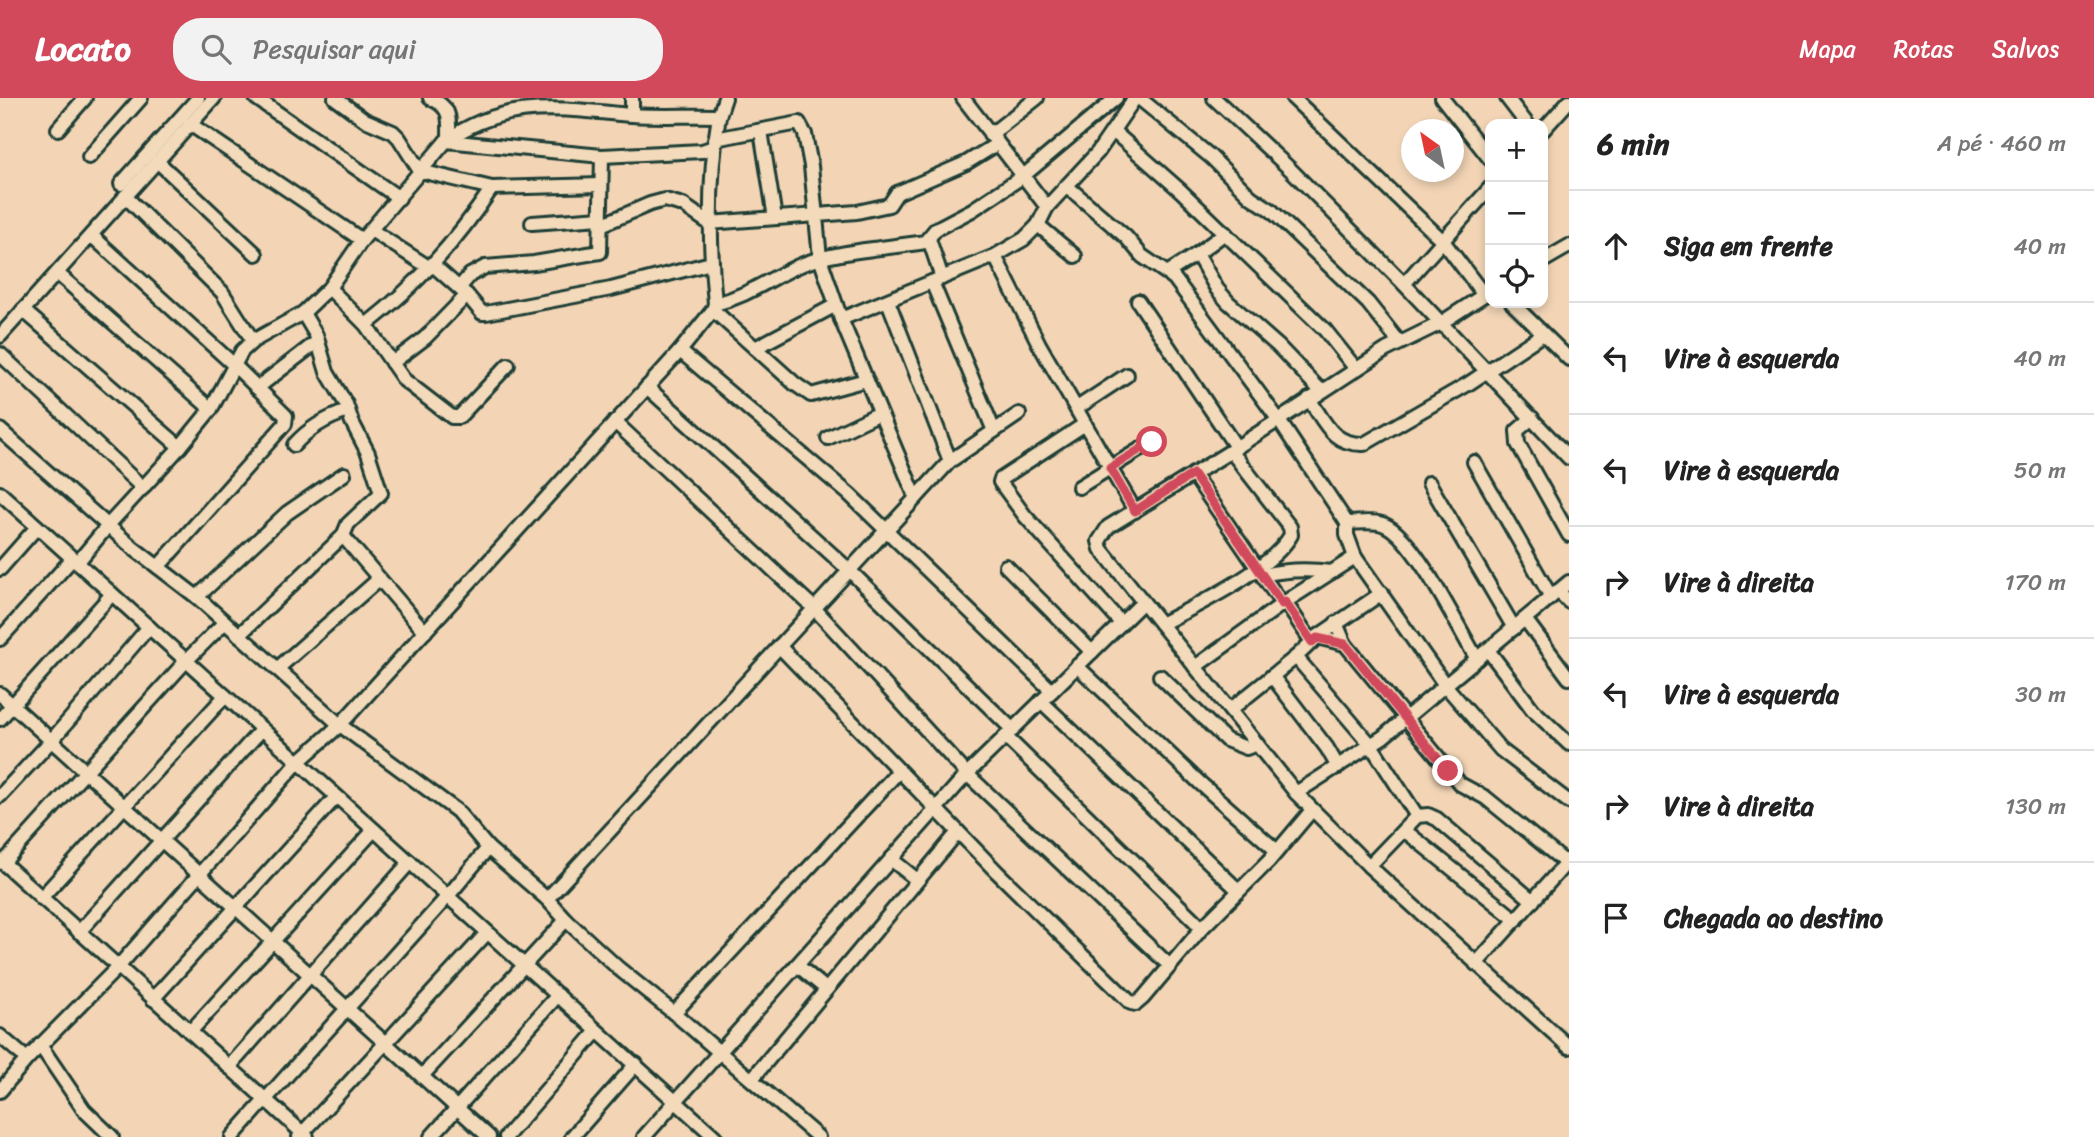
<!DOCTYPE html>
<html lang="pt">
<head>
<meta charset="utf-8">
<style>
  :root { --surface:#fff; --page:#f2f2f2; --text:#222; --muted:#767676; --line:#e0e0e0; --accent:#d1495b }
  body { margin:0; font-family:Sriracha,sans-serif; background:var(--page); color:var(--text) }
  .controls { position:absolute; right:21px; top:21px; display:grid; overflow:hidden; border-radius:14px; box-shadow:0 4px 10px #0003 }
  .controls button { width:63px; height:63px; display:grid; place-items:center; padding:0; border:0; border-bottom:2px solid var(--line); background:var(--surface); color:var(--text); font:35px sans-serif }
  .compass { position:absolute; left:1401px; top:21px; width:63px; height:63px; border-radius:50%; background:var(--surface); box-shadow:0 4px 10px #0003; rotate:327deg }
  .stop { position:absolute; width:21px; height:21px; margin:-16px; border:5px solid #d1495b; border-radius:50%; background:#fff }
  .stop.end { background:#d1495b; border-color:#fff; box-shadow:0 2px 7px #0008 }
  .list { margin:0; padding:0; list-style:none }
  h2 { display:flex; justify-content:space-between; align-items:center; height:91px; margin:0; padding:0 28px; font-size:30px }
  h2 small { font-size:23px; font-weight:400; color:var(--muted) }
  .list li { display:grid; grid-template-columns:46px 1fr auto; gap:21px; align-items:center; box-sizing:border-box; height:112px; padding:0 28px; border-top:2px solid var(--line) }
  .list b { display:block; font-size:26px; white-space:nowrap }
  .list em { font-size:23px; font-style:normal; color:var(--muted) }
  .icon { flex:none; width:38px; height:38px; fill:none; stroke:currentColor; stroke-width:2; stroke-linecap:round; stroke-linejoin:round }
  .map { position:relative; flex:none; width:1569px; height:1039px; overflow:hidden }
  header { display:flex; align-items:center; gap:42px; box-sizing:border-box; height:98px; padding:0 35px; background:var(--accent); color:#fff }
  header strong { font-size:33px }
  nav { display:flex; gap:38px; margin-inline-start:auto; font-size:24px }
  .search { width:490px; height:63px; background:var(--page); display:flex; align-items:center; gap:18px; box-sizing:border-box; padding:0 24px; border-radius:28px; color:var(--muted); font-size:26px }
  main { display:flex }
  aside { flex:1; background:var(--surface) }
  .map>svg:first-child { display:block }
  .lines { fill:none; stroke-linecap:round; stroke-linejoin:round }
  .minor-casing { stroke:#1f3d34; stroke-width:18 }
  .minor { stroke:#f2daba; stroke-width:12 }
  .route { stroke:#d1495b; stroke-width:9 }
</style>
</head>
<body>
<header>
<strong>Locato</strong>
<div class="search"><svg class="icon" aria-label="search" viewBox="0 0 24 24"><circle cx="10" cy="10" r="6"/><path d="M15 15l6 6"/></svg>Pesquisar aqui</div>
<nav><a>Mapa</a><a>Rotas</a><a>Salvos</a></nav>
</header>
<main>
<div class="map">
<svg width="1569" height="1039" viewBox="0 0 1569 1039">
  <rect width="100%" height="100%" fill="#f3d5b6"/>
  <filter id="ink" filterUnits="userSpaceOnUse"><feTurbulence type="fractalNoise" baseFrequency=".0143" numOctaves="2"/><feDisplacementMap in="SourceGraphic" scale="14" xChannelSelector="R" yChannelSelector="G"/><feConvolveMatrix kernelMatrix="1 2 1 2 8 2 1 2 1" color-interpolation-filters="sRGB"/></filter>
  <g filter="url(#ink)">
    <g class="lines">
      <g class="minor-casing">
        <g id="minor">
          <polyline points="256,0 399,100"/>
          <polyline points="335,0 365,22 393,34 399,40 420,73 492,90 601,87"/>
          <path d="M430,0C452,10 449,19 449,41"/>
          <polyline points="963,0 1047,109"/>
          <polyline points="1139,0 1211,59 1251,99 1271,112 1368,205 1399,244"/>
          <polyline points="1214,0 1290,71 1404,186 1569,360"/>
          <polyline points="1293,0 1443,143 1484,197"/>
          <polyline points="1442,0 1490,61"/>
          <polyline points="1507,0 1527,26"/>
          <polyline points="632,17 632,0"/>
          <polyline points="190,26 362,142"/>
          <polyline points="58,31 85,0"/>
          <polyline points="1543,32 1569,3"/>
          <polyline points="761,33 775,120"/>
          <polyline points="1113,33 1181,93 1325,232 1356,271"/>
          <polyline points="990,37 1037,0"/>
          <polyline points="715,41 799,25 805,36 811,68 820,160 841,221 916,400"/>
          <polyline points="446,43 602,58 702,53 714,49"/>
          <polyline points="89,59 141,0"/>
          <polyline points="157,63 256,156"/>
          <polyline points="121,86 198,0"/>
          <path d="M1068,89L1126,139L1142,158L1174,180L1278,321L1347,425C1359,425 1374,422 1385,427C1416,441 1458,530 1477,561"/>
          <polyline points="125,98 222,194 253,243"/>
          <polyline points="532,125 601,120"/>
          <polyline points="601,127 650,106 665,102 683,107 709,125 857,114 889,107 897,95 966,65 997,46"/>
          <polyline points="1038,127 1075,158"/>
          <polyline points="371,132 430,170"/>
          <polyline points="1225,135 1197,156 1217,191 1228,204 1278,248 1321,293"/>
          <polyline points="91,137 233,266 286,318 285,326 158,469"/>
          <polyline points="929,141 942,180"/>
          <polyline points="995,158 1039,246 1135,413"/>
          <polyline points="1543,163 1569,148"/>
          <polyline points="433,167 467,197 482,215 486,215 611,191 711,165"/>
          <polyline points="57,175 211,311"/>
          <polyline points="1167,175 1197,156"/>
          <polyline points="932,184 994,333"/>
          <polyline points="1404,186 1490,90"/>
          <polyline points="329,190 366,227 404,282 452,319 459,319 508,267"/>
          <polyline points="459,190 470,177 485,169 534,165 600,154 602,58"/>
          <polyline points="1490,193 1441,225 1386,252 1231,353 1108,429 1099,443 1101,451 1296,695 1369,768 1569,949"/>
          <polyline points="888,203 950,363"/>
          <polyline points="1138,203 1236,349"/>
          <polyline points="1512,205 1569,261"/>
          <path d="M715,206C709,143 708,80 719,18"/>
          <polyline points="23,212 180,349"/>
          <polyline points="713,212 795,286 811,297 866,282"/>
          <polyline points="841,221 995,158 1024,141 1038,127 1047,109 1098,54 1135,0"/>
          <path d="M366,227C419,185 454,146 492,90"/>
          <polyline points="0,238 214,0"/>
          <polyline points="755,250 836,207"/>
          <polyline points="680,253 849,396 1052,593"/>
          <polyline points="0,256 143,390"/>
          <polyline points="392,265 425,240 467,197"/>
          <polyline points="647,289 849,472 1013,632"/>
          <polyline points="257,290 318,243"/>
          <path d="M1309,301C1325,324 1332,347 1364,346L1468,286L1543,236"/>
          <polyline points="1077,310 1127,277"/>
          <polyline points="1532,320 1517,333 1518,346 1569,437"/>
          <polyline points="615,324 814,510 967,676 1170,868"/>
          <polyline points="1085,326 1001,381 1000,384 1025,418 1121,525"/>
          <polyline points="0,332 132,449 197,499 340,627 457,713 488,750 547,801 566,822 618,870 674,915 818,1039"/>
          <polyline points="828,340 880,315"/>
          <path d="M294,347C309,330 326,320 348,313"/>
          <polyline points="1474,364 1551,499"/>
          <polyline points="1193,376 1282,506"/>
          <polyline points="1429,385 1514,530"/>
          <polyline points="1079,389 1152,344"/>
          <polyline points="0,395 715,1039"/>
          <polyline points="1347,425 1347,437 1355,459 1445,587 1501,652 1569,704"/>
          <polyline points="343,438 425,534"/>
          <path d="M77,465L111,424L180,349L211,311L242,253L253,243L303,215L329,190L362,142L446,43C506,0 561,11 632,17C661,19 690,17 719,18L725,0"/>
          <polyline points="1006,468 1092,554"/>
          <polyline points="0,471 37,429"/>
          <path d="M1263,477C1287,471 1308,471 1332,474"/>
          <polyline points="1558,493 1569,504"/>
          <polyline points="197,499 287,415 344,376"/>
          <polyline points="1285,504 1312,544"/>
          <polyline points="1525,521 1569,580"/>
          <polyline points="1336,525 1345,546 1460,686 1486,700 1566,765"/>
          <path d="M1161,526C1197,507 1271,472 1291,437L1290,429L1231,353"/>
          <polyline points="239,537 343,438 348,426 381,395 368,355 352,324 346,306 327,274 316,237 303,215"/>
          <polyline points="1317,539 1382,495"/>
          <polyline points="0,541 73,460"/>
          <polyline points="1345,546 1317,539 1296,559 1371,647 1417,718"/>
          <polyline points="779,548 997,774 1131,905 1136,906 1143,900 1202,830 1269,763 1312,712"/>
          <polyline points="1488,552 1533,612 1569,646"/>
          <polyline points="1077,568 1200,685 1277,753"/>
          <polyline points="1195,569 1285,504 1355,459"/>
          <polyline points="277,571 379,481"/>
          <polyline points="1160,578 1226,642 1246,650 1257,646"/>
          <polyline points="1272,578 1327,650 1338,669"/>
          <polyline points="0,596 489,1039"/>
          <polyline points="1041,603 1238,792"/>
          <polyline points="1230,612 1296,559"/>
          <polyline points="0,621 112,496"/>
          <polyline points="1006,639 1202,830"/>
          <polyline points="1296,695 1383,639 1569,484"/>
          <polyline points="0,698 51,643 149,529"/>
          <polyline points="1404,732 1516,822"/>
          <polyline points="891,761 917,782"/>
          <polyline points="0,762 307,1039"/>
          <polyline points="3,765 186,563 225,524"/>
          <polyline points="1369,768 1417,718 1428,717 1437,721 1533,803"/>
          <polyline points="41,800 225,598"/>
          <polyline points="547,801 950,363 1019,316"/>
          <polyline points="79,834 262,631"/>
          <polyline points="1476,866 1569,762"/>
          <polyline points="797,867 826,891"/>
          <polyline points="153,901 336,699"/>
          <polyline points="674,915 899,673"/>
          <polyline points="190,934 374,732"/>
          <polyline points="0,938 27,961"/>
          <polyline points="40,947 84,1012 112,1039"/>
          <polyline points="229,969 410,764"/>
          <polyline points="422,978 566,822"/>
          <polyline points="752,981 958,734"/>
          <path d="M0,993L27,961L118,869L298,664L340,627L680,253L713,212L715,206C751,197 771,179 803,166C836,153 889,150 925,144L936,131L972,112L1022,79L1116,0"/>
          <polyline points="232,1039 448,798 488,750"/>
          <polyline points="299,1039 487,835"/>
          <polyline points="431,1039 558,897"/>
          <polyline points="506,1039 597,933"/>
          <polyline points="572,1039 636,966"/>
          <polyline points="644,1039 967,676 1143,504"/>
        </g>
      </g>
      <use href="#minor" class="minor"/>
    </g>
  </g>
  <g class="lines" filter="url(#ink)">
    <polyline class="route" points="1152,344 1110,370 1135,413 1193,376 1282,506 1285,504 1312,544 1317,540 1345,546 1448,673"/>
  </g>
</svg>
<div class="controls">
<button>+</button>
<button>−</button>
<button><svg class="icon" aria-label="locate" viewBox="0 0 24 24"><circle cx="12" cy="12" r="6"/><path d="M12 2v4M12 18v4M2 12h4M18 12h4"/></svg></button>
</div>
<svg class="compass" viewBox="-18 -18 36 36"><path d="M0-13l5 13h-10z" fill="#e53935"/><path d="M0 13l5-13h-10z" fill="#767676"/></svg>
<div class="stop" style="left:1152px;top:344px"></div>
<div class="stop end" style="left:1448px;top:673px"></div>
</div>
<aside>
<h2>6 min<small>A pé · 460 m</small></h2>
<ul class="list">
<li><svg class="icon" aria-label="ahead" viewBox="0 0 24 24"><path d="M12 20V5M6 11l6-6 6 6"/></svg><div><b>Siga em frente</b></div><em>40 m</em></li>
<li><svg class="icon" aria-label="left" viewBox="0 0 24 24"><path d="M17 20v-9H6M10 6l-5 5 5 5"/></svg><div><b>Vire à esquerda</b></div><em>40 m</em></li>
<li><svg class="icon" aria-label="left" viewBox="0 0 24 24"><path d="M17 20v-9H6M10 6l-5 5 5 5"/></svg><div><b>Vire à esquerda</b></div><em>50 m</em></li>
<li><svg class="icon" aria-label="right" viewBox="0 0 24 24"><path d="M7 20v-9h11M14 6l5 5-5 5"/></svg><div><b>Vire à direita</b></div><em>170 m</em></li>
<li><svg class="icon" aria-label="left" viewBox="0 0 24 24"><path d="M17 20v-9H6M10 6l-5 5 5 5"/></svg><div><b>Vire à esquerda</b></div><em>30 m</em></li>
<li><svg class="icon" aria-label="right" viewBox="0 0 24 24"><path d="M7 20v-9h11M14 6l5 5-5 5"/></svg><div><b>Vire à direita</b></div><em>130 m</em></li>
<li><svg class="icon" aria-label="arrive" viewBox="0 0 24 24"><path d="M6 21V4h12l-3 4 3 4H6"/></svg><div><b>Chegada ao destino</b></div></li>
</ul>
</aside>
</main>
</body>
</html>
